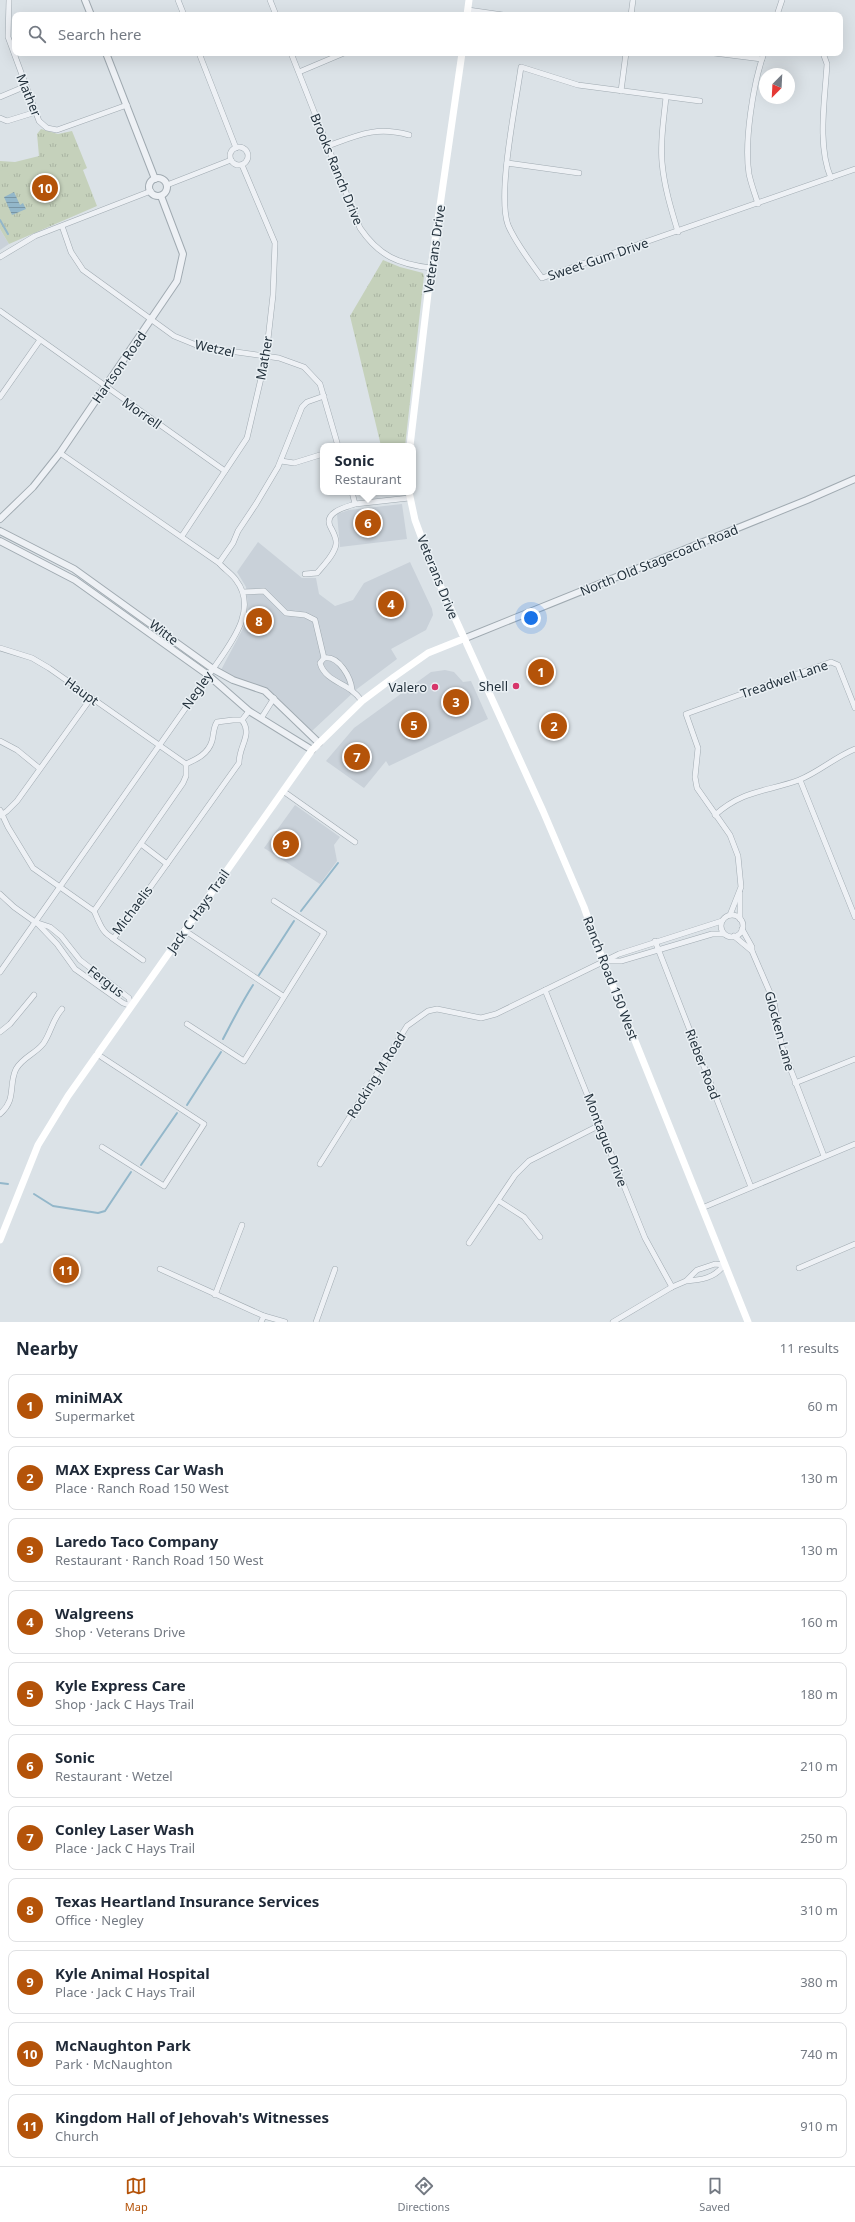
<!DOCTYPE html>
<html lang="en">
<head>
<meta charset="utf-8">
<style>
  :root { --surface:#fff; --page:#f2f2f3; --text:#1f2937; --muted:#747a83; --line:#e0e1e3; --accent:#b45309 }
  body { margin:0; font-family:"Noto Sans",sans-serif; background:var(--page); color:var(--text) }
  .compass { position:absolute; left:759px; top:68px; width:36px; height:36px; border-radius:50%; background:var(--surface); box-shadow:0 4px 16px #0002; rotate:204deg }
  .you { position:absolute; left:531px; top:618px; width:14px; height:14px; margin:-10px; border:3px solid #fff; border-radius:50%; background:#1a73e8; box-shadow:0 0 0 6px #1a73e833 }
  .badge { display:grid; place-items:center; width:26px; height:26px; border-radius:50%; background:var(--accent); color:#fff; font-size:13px; font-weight:700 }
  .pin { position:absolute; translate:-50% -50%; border:2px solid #fff; box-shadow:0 1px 4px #0006 }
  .popup { position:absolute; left:320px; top:443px; width:96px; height:52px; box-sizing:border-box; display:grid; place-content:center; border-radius:8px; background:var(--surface); filter:drop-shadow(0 1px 3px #0005); font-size:13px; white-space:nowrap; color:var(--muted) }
  .popup b { font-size:15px; color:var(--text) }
  .popup::after { content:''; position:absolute; left:50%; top:100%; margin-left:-8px; border:8px solid transparent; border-top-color:var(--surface) }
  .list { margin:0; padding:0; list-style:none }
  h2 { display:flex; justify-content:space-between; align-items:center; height:52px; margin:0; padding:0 16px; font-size:17px }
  h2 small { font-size:13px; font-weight:400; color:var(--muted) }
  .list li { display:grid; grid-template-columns:26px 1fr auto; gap:12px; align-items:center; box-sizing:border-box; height:64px; margin:0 8px 8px; padding:0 8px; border:1px solid var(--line); border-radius:8px }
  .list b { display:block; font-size:15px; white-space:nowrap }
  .list p { margin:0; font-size:13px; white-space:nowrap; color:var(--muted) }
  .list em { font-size:13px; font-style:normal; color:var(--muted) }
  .icon { flex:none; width:22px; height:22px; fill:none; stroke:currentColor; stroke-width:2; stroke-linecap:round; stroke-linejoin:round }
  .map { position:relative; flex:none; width:855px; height:1322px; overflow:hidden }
  .search { position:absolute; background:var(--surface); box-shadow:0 4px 16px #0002; left:12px; right:12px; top:12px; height:44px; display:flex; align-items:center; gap:10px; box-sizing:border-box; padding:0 14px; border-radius:8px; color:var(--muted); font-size:15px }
  .sheet { height:844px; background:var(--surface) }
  nav { display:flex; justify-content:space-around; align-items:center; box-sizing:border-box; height:56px; border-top:1px solid var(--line); background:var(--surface); font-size:11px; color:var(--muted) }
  nav a { display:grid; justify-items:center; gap:2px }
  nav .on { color:var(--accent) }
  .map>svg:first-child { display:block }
  .built { fill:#c9d1d9 }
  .park { fill:url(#park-tufts) }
  .pitch { fill:#c5d1bb }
  .water { fill:url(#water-rules) }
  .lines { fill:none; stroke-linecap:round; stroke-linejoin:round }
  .stream { stroke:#93b7ca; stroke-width:2 }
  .minor-casing { stroke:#a0aab1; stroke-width:6 }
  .tertiary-casing { stroke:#a0aab1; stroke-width:8 }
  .minor { stroke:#eef1f5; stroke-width:5 }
  .tertiary { stroke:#eef1f5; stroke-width:6 }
  .secondary { stroke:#fff; stroke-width:7 }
  .poi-dot { fill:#d7356a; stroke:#eaf0f4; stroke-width:1.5 }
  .labels { text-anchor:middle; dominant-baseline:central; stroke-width:3; stroke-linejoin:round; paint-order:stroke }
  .street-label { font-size:13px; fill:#24323d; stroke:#eaf0f4 }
  .poi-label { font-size:13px; fill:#24323d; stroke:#eaf0f4; text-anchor:end }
</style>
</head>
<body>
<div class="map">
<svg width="855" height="1322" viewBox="0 0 855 1322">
  <defs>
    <pattern id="park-tufts" width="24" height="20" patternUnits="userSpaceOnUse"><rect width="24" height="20" fill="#c5d1bb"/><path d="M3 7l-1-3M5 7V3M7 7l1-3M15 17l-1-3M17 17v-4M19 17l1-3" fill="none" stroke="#a9b4a2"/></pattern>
    <pattern id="water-rules" width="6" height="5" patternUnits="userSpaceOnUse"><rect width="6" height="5" fill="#93b7ca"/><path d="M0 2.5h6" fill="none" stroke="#7895a5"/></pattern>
  </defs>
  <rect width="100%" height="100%" fill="#dbe2e7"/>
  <g class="built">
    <polygon points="0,229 9,244 0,250"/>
    <polygon points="402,504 407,539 340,547 337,514 349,510"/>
    <polygon points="258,542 302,578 316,578 319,594 335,606 353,600 364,583 410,562 432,609 433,615 426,630 391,649 397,659 357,689 312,731 277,697 265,689 231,676 221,670 249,617 246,587 237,572"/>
    <polygon points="445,670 454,672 463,682 471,681 488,719 389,766 386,761 364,788 326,761 354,728 431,672"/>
    <polygon points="295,805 340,837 334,845 337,861 320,884 264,848"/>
  </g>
  <g class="park">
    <polygon points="41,129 58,134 72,131 87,168 83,170 97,206 9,244 0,229 0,161 15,162 39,156 37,134"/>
    <polygon points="383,260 400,267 423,273 424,276 405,446 381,446 350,316"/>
  </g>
  <g class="pitch">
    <polygon points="6,168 12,180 0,185 0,171"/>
    <circle cx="387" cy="335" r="5"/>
  </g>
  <polygon class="water" points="14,192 20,205 23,203 26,209 12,215 4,197"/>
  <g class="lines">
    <g class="stream">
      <polyline points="0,220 8,234"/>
      <polyline points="301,911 338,863"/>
      <polyline points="259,975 294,921"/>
      <path d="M223,1039C233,1020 242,1002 253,985"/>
      <polyline points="187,1105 221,1052"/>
      <polyline points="141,1165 177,1113"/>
      <polyline points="0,1183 8,1184"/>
      <polyline points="34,1194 53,1206 98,1213 105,1211 131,1172"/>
    </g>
    <g class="minor-casing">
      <g id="minor">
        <polyline points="9,0 8,37 39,121 47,128 57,130 127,105"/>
        <polyline points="178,0 184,15"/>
        <polyline points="270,0 276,15"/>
        <polyline points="468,10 503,15"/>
        <polyline points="631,15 633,0"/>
        <polyline points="777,15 782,0"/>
        <polyline points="199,53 236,148"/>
        <path d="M291,53L360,228C379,256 398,264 431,268"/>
        <polyline points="714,53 762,59"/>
        <path d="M823,53L827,64C825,99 817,146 831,178"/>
        <polyline points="299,72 344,53"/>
        <polyline points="621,91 626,53"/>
        <polyline points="0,97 26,86"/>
        <path d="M666,97C664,118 660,140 662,162C664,186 671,209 678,232"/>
        <path d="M700,101L578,85L521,67C516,103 497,194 508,225C516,244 530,261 542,278L855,169"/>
        <polyline points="0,118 7,121 36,112"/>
        <path d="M328,146C358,135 376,126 409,135"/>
        <circle cx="239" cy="156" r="9"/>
        <polyline points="507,163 579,173"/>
        <polyline points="167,185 231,160"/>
        <path d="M758,204C755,194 751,184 749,174C744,142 753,84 764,53"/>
        <polyline points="62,226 71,252 83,270 174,336 201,347 279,358 304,367 320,384 338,446"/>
        <polyline points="0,257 35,236 151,191"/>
        <polyline points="0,311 225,471"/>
        <polyline points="0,397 40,340"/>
        <polyline points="281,461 294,463 323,454"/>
        <polyline points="352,492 355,504 409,498"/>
        <polyline points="182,536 247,438 266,357 273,295 275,243 242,165"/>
        <polyline points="219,563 233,543 238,531 256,504 278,467 302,407 307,402 324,396"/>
        <path d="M305,574L317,573C323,566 335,554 336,544C337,538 333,532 330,526C324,512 346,507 355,504"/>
        <path d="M243,592L264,591L286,613L305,615L315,620L324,658L320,663C324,678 340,682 351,690C355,693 359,697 362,701"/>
        <polyline points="0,648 32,658 49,668 186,764"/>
        <path d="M324,658C339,655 351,678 352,690"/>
        <polyline points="262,717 274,698"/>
        <path d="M233,720H242C253,735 239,745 239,763L114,938C102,934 99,921 94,911L183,783L186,776V764C197,759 208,754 212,741C214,734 213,728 217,722Z"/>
        <polyline points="242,720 249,711"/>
        <polyline points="0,741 17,750 39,768"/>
        <polyline points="800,780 855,917"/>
        <polyline points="283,791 355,842"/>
        <polyline points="0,810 8,827 33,868 94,911"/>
        <path d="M715,815C743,790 766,792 799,780C819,772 835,757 855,749"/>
        <polyline points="0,816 7,811 17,801 91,698"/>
        <polyline points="141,844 167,864"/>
        <polyline points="740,893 740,919"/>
        <polyline points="0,894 14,907 35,922 50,927 61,936 80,960 129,998 131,1006"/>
        <polyline points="730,915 741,887 738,856 730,835 697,788 695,777 698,748 686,714 831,662 838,665 855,708"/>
        <circle cx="732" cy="926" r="11"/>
        <polyline points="36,922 57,944 75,969 123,1003 131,1006"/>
        <polyline points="742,929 752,947 752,951 774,1002 782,1047 824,1156"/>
        <polyline points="184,930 283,996"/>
        <polyline points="734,936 752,951"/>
        <polyline points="112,938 143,960"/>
        <polyline points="655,941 751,1187"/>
        <polyline points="606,961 621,961 712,934 724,934"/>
        <path d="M0,972L213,669C230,644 259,610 236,580C232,574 224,569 219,563L60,453"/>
        <polyline points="545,990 645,1238 672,1287"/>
        <polyline points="187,1024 244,1061 324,933 274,901"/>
        <polyline points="0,1032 10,1024 34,995"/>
        <polyline points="97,1054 204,1124 164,1186 102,1147"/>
        <polyline points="795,1083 855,1059"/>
        <path d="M0,1114C17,1099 8,1086 16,1069C23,1057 35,1054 43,1044C51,1033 52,1020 62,1009"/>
        <polyline points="320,1164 407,1026 428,1011 437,1009 481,1018 496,1014 619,954 722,921"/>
        <polyline points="499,1201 524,1217 540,1237"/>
        <polyline points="702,1208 855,1144"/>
        <polyline points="469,1243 515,1175 529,1161 600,1125"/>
        <polyline points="799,1268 855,1244"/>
        <polyline points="160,1269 264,1316 285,1322"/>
        <polyline points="215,1295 242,1225"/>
        <polyline points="261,1322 264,1316"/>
        <polyline points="316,1322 335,1269"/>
        <path d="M613,1322L672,1287L686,1281L697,1270L715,1264L724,1265C715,1278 701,1280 686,1281"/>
      </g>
    </g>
    <g class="tertiary-casing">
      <g id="tertiary">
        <polyline points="85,0 91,15"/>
        <polyline points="106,53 155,179"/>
        <circle cx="158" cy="187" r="9"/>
        <polyline points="0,519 33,487 60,453 177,281 183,254 161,196"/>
        <polyline points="0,531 74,569 213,669 233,680 265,691 319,743"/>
        <polyline points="0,541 75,580 208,675 249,711 312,750"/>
        <polyline points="463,639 807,500 855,479"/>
      </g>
    </g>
    <use href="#minor" class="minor"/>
    <use href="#tertiary" class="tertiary"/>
    <g class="secondary">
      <polyline points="467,15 469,0"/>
      <polyline points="410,446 431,268 462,53"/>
      <polyline points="409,492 415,520 435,574 543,811 584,907 603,961 748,1322"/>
      <polyline points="0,1240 38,1145 68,1096 312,750 362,701 394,677 428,653 463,639"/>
    </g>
  </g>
  <g class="poi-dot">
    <circle cx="516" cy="686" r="4"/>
    <circle cx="435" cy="687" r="4"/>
  </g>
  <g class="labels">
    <g class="street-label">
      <text transform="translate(29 95) rotate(68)">Mather</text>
      <text transform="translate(337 169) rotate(68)">Brooks Ranch Drive</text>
      <text transform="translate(434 249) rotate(-82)">Veterans Drive</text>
      <text transform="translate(598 259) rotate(-19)">Sweet Gum Drive</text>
      <text transform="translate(215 348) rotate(12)">Wetzel</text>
      <text transform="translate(264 358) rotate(-80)">Mather</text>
      <text transform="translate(119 367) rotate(-55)">Hartson Road</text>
      <text transform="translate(142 413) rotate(35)">Morrell</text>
      <text transform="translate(659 560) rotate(-22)">North Old Stagecoach Road</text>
      <text transform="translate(438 577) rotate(68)">Veterans Drive</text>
      <text transform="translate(164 632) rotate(37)">Witte</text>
      <text transform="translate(784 679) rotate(-19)">Treadwell Lane</text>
      <text transform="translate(197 690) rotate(-55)">Negley</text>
      <text transform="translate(82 691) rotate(36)">Haupt</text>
      <text transform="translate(132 910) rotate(-53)">Michaelis</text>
      <text transform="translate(198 911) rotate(-55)">Jack C Hays Trail</text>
      <text transform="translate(611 978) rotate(69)">Ranch Road 150 West</text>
      <text transform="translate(106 981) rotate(38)">Fergus</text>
      <text transform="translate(780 1031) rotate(75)">Glocken Lane</text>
      <text transform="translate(703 1064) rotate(69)">Rieber Road</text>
      <text transform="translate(376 1075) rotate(-58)">Rocking M Road</text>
      <text transform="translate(606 1140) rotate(69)">Montague Drive</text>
    </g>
    <g class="poi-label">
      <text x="508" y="686">Shell</text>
      <text x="427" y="687">Valero</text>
    </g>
  </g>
</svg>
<svg class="compass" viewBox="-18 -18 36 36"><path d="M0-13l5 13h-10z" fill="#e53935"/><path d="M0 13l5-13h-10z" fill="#747a83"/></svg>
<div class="you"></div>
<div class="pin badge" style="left:541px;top:672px">1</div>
<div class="pin badge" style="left:554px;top:726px">2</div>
<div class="pin badge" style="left:456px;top:702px">3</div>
<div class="pin badge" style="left:391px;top:604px">4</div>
<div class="pin badge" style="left:414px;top:725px">5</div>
<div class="pin badge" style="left:368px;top:523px">6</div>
<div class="popup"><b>Sonic</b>Restaurant</div>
<div class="pin badge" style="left:357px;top:757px">7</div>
<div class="pin badge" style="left:259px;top:621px">8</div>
<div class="pin badge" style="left:286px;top:844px">9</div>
<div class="pin badge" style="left:45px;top:188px">10</div>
<div class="pin badge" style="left:66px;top:1270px">11</div>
<div class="search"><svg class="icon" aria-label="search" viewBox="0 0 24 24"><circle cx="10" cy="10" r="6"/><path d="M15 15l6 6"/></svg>Search here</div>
</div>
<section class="sheet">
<h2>Nearby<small>11 results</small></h2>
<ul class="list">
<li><span class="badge">1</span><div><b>miniMAX</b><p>Supermarket</p></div><em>60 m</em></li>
<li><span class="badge">2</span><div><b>MAX Express Car Wash</b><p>Place · Ranch Road 150 West</p></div><em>130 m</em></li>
<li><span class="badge">3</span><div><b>Laredo Taco Company</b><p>Restaurant · Ranch Road 150 West</p></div><em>130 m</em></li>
<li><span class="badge">4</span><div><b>Walgreens</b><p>Shop · Veterans Drive</p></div><em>160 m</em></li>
<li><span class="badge">5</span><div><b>Kyle Express Care</b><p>Shop · Jack C Hays Trail</p></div><em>180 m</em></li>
<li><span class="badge">6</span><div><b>Sonic</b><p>Restaurant · Wetzel</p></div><em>210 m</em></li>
<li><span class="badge">7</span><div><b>Conley Laser Wash</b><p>Place · Jack C Hays Trail</p></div><em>250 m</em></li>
<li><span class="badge">8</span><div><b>Texas Heartland Insurance Services</b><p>Office · Negley</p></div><em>310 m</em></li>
<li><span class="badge">9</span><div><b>Kyle Animal Hospital</b><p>Place · Jack C Hays Trail</p></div><em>380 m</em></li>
<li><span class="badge">10</span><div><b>McNaughton Park</b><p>Park · McNaughton</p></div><em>740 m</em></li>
<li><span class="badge">11</span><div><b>Kingdom Hall of Jehovah's Witnesses</b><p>Church</p></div><em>910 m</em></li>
</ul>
</section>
<nav>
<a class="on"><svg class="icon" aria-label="map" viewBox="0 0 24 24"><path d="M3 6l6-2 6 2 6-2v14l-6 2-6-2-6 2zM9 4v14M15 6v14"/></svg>Map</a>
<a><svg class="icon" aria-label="directions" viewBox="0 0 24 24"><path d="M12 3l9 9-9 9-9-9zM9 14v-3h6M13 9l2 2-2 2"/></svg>Directions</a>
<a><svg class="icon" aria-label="saved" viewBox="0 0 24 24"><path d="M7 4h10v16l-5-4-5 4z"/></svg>Saved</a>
</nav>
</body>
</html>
